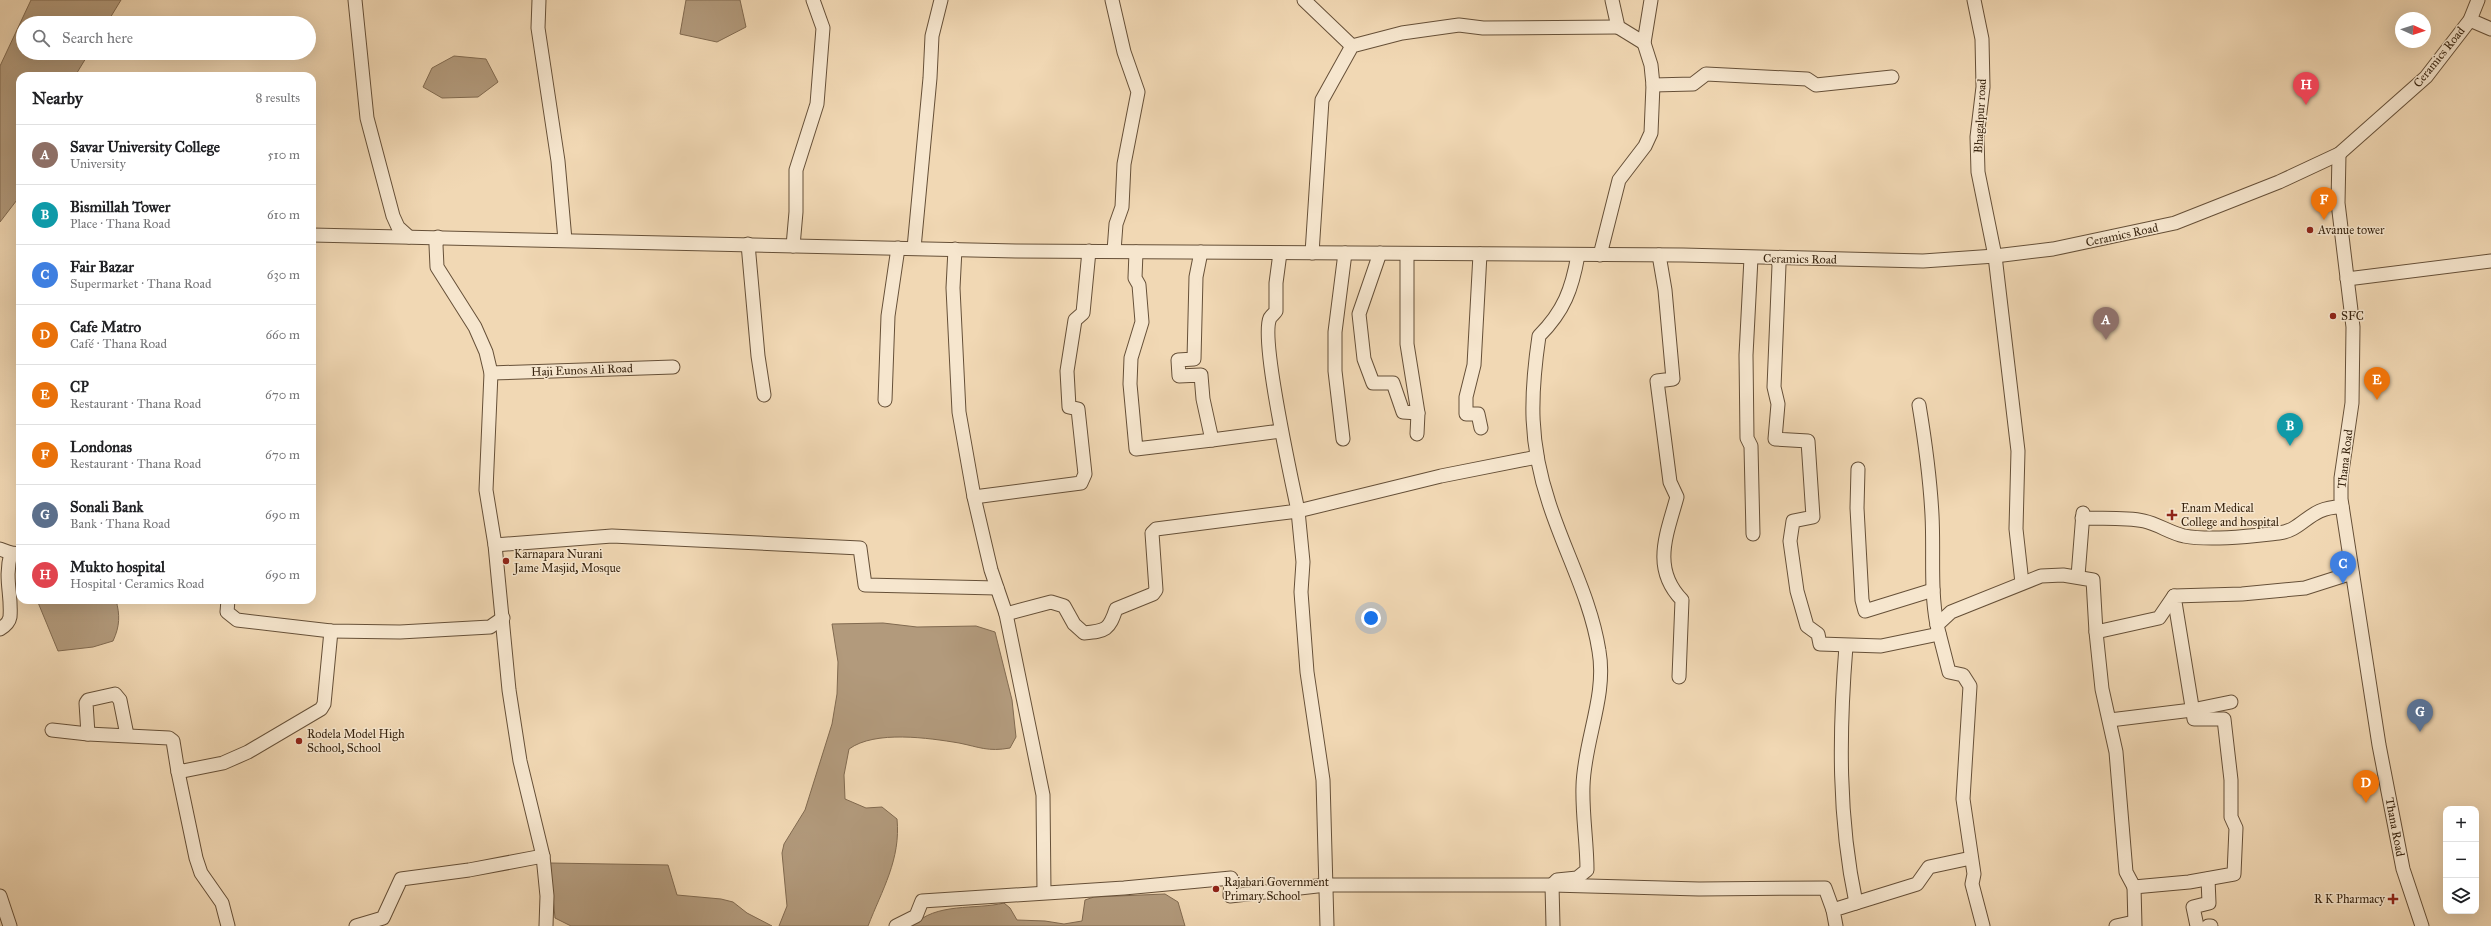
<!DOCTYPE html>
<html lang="en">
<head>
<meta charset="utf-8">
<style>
  :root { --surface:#fff; --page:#f6f6f6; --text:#202124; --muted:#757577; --line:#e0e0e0; --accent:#8f2418 }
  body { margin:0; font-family:"IM FELL Great Primer",serif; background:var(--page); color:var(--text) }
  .controls { position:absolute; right:12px; bottom:12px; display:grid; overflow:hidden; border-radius:8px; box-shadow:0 4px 16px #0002 }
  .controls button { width:36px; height:36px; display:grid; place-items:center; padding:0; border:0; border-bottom:1px solid var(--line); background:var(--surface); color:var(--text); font:20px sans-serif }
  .compass { position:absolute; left:2395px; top:12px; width:36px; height:36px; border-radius:50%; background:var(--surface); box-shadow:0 4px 16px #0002; rotate:93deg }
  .you { position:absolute; left:1371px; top:618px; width:14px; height:14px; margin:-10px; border:3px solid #fff; border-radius:50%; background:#1a73e8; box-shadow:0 0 0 6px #1a73e833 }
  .badge { display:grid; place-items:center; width:26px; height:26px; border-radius:50%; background:var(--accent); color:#fff; font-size:13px; font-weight:700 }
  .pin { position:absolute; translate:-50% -33px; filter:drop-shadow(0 1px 2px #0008) }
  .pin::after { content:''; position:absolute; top:21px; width:14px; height:12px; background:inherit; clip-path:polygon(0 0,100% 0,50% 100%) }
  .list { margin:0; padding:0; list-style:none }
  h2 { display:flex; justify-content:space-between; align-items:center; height:52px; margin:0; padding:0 16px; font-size:17px }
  h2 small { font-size:13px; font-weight:400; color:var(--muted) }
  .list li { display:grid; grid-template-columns:26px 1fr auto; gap:12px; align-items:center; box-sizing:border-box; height:60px; padding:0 16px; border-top:1px solid var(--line) }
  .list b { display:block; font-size:15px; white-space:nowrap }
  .list p { margin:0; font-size:13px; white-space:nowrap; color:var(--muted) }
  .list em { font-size:13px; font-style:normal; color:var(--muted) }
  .icon { flex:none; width:22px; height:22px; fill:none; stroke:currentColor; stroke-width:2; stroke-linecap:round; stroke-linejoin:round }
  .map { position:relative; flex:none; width:2491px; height:926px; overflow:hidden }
  .search { position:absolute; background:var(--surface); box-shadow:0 4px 16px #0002; left:16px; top:16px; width:300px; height:44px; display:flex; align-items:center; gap:10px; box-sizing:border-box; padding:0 14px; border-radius:22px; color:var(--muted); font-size:15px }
  .panel { position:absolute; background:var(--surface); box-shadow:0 4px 16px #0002; left:16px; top:72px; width:300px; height:532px; border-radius:12px }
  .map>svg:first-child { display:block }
  .water { fill:#b29a7c; stroke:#816a50 }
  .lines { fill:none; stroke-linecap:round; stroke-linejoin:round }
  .minor-casing { stroke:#665038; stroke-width:15 }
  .minor { stroke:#f6e6ce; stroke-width:13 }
  .poi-dot { fill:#8f2418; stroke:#f6e6ce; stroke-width:1.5 }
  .labels { text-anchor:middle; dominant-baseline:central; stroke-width:3; stroke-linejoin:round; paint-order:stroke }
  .street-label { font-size:12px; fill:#37230e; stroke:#f6e6ce }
  .poi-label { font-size:12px; fill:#37230e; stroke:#f6e6ce; text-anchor:start }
</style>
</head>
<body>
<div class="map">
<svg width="2491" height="926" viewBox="0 0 2491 926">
  <rect width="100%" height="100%" fill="#f1d8b4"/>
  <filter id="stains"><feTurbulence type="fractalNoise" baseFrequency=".005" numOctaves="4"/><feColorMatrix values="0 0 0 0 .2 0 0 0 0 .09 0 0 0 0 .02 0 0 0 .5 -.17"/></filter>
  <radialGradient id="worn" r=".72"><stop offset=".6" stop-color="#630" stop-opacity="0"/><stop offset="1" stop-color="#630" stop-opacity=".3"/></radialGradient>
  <g class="water">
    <polygon points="31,0 121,0 107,23 23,23 23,53 89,53 75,76 20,76 20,196 0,222 0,66"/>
    <polygon points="686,0 740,0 746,27 717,42 680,34"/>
    <polygon points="454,56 486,59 498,82 478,97 442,98 423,87 432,68"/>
    <path d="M37,600H116C120,615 120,626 113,641L93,647L58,651Z"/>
    <path d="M883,623L917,627L976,626L995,632L1012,700L1016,737L1010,748C988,752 979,747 959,743C929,738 875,730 849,749L844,775L845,799L866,808L882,807L897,819C901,859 882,890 868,926H779L787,906L782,853L784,844L805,810L832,724L837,694L838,662L832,624Z"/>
    <polygon points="550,863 668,865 677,895 721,899 733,902 747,913 772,926 571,926 555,918"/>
    <path d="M1165,894L1178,902L1185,926H913C935,902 976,910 1004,903L1010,908L1017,920L1045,921L1064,924L1082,921L1085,900L1094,897Z"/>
  </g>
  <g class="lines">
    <g class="minor-casing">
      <g id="minor">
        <polyline points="355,0 367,118 393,216 398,227 409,237"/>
        <polyline points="539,0 538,28 558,161 565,240"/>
        <polyline points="1112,0 1124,52 1138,92 1124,164 1122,207 1116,224 1114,251"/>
        <polyline points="1304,0 1352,46"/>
        <polyline points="1612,0 1618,27 1644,43"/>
        <polyline points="1974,0 1982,39 1983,87 1977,137 1978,172 1995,256 2018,451 2016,529 2022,583"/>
        <polyline points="2470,20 2491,29"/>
        <polyline points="1653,85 1693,84 1706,74 1807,79 1816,85 1892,77"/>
        <polyline points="2339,154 2338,203 2353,327 2352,403 2341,478 2341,499 2379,745 2403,869 2422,926"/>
        <polyline points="312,235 1016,251 1683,255 1923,261 1995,256 2053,249 2175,223 2279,182 2339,154 2426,77 2470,20 2478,0"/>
        <polyline points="438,237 436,245 437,267 475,327 486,352 491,373 486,490 495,545 509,690 520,761 543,856 547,896 546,926"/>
        <polyline points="748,244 758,356 764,395"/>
        <polyline points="793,246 796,212 796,170 817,104 823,28 813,0"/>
        <polyline points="914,248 930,78 932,36 941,0"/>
        <polyline points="955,249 953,288 959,412 974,497 991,570 1006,614 1043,795 1044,892"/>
        <polyline points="1136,252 1135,278 1139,285 1142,322 1131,358 1130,384 1136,449 1212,440"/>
        <polyline points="1201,252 1196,277 1194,359 1178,360 1179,376 1201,375 1203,399 1212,440 1281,431"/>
        <polyline points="1312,253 1322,100 1352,46 1402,33 1459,25 1483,28 1618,27"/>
        <polyline points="1380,253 1359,314 1364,359 1373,383 1393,383 1403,412 1418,413"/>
        <polyline points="1407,254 1407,344 1418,413 1417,434"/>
        <polyline points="1480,254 1474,365 1466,397 1466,414 1478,414 1481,428"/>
        <polyline points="1600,255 1619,180 1645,146 1651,133 1653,85 1651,65 1644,43 1651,0"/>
        <path d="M1659,255L1665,290L1673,379L1657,381L1670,482L1677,497C1667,534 1651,568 1682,600L1679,677"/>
        <polyline points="1751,258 1746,355 1747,438 1751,446 1753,534"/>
        <polyline points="1777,258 1779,265 1774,387 1778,404 1775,439 1808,441 1813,517 1793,521 1790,541 1797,591 1807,626 1818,634 1820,644 1881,646 1939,634"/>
        <polyline points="2347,279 2491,261"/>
        <polyline points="491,373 673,367"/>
        <polyline points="885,400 888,316 898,248"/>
        <path d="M1919,405C1925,441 1930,477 1932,515C1934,552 1930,589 1937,625"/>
        <polyline points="1343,439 1335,371 1335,332 1345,253"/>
        <polyline points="1858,469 1857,508 1862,600 1865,611 1933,590"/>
        <polyline points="974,497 1081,483 1085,474 1078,409 1069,407 1067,371 1075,320 1083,313 1089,251"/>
        <path d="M2082,518C2102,519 2125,517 2144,521C2158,524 2170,533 2184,536C2211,541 2251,536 2279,533C2304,530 2309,506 2342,507"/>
        <polyline points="495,545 612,536 860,548 865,585 997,588"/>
        <polyline points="0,549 11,553 20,554"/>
        <polyline points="2078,576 2083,513"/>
        <polyline points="228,600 227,612 237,620 331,631 400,632 490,627 503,618"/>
        <path d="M1006,614L1051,602L1064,606L1074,624L1084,633C1106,631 1109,630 1116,609L1153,594L1156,590L1152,533L1156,529L1298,511C1292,481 1260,339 1270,318C1272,315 1275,313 1276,311V283L1280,253"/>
        <path d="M0,629C5,626 9,623 10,617C12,594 4,579 11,553"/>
        <path d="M1846,646C1839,733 1838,818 1856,903"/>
        <polyline points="2110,720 2192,710 2231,702"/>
        <polyline points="52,730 88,734 169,738 173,741 178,772 223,763 248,752 321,709 324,704 331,631"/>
        <polyline points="88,734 86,703 88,700 115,694 120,700 127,735"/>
        <polyline points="178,772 196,858 201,873 222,903 228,926"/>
        <polyline points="2134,887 2126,872 2116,752 2102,689 2096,632 2159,618 2174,596"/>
        <polyline points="0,896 10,926"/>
        <polyline points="356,926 383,918 401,879 469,870 543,856"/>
        <polyline points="896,926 916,916 922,901 1124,888 1231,878 1230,896 1326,885 1552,885 1699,889 1825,888 1833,910"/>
        <polyline points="1327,926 1323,780 1307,672 1301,592 1303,562 1298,511 1441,476 1537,457"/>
        <path d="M1553,926L1552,885L1557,880L1577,878L1587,870C1587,842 1582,814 1583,786C1584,741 1607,696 1599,651C1591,599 1565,553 1549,503C1529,443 1530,397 1539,336C1564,311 1572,289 1578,255"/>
        <polyline points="1836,926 1833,910 1917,884 1929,867 1971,858"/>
        <polyline points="1983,926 1972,884 1974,874 1963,799 1970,686 1963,675 1949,672 1937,625 1951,612 2041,576 2063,575 2093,580 2096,632"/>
        <polyline points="2116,926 2134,922"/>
        <polyline points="2135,926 2134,887 2189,882 2234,874 2236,828 2231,817 2231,780 2224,719 2194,719 2174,596 2242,594 2305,588 2352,573"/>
        <polyline points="2197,926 2193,907 2209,903 2208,879"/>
        <polyline points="2208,926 2211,926"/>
      </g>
    </g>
    <use href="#minor" class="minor"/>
  </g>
  <g class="poi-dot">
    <circle cx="2310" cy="230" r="4"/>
    <circle cx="2333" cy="316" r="4"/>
    <path d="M2170 509h4v4h4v4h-4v4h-4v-4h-4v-4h4z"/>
    <circle cx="506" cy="561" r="4"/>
    <circle cx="299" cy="741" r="4"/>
    <circle cx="1216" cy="889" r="4"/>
    <path d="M2391 893h4v4h4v4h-4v4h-4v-4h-4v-4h4z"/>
  </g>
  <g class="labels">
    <g class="street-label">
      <text transform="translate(2439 57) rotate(-51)">Ceramics Road</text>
      <text transform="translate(1980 116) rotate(-87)">Bhagalpur road</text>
      <text transform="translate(2122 235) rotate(-12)">Ceramics Road</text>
      <text transform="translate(1800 259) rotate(1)">Ceramics Road</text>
      <text transform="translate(582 370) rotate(-2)">Haji Eunos Ali Road</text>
      <text transform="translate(2345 459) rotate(-83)">Thana Road</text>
      <text transform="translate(2395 827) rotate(79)">Thana Road</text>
    </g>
    <g class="poi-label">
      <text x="2318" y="230">Avanue tower</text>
      <text x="2341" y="316">SFC</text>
      <text x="2181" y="508">Enam Medical<tspan x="2181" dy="14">College and hospital</tspan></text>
      <text x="514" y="554">Karnapara Nurani<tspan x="514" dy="14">Jame Masjid, Mosque</tspan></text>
      <text x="307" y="734">Rodela Model High<tspan x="307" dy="14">School, School</tspan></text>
      <text x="1224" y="882">Rajabari Government<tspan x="1224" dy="14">Primary School</tspan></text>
      <text x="2385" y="899" text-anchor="end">R K Pharmacy</text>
    </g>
  </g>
  <rect width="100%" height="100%" filter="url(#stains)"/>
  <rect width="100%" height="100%" fill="url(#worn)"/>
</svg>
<div class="controls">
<button>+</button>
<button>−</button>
<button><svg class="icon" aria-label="layers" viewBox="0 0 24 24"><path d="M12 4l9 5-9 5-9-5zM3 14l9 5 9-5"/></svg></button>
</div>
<svg class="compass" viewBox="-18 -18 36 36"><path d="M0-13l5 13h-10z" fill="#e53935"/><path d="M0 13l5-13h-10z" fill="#757577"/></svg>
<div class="you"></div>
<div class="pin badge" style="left:2106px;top:340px;background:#8d6e63">A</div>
<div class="pin badge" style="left:2290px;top:446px;background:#0f9aa8">B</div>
<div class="pin badge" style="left:2343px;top:584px;background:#3f7fe0">C</div>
<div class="pin badge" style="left:2366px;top:803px;background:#e8710a">D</div>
<div class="pin badge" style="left:2377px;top:400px;background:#e8710a">E</div>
<div class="pin badge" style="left:2324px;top:220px;background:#e8710a">F</div>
<div class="pin badge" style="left:2420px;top:732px;background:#5c6f8a">G</div>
<div class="pin badge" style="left:2306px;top:105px;background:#e0444e">H</div>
<div class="search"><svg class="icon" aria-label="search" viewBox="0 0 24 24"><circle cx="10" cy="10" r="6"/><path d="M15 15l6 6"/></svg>Search here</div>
<section class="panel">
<h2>Nearby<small>8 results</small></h2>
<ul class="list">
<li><span class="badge" style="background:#8d6e63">A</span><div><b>Savar University College</b><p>University</p></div><em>510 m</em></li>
<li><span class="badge" style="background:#0f9aa8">B</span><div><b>Bismillah Tower</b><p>Place · Thana Road</p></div><em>610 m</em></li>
<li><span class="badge" style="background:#3f7fe0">C</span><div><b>Fair Bazar</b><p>Supermarket · Thana Road</p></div><em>630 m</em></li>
<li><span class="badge" style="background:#e8710a">D</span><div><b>Cafe Matro</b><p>Café · Thana Road</p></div><em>660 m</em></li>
<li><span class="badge" style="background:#e8710a">E</span><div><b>CP</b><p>Restaurant · Thana Road</p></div><em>670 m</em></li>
<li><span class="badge" style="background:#e8710a">F</span><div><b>Londonas</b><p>Restaurant · Thana Road</p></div><em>670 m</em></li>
<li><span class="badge" style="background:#5c6f8a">G</span><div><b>Sonali Bank</b><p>Bank · Thana Road</p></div><em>690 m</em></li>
<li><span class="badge" style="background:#e0444e">H</span><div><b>Mukto hospital</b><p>Hospital · Ceramics Road</p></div><em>690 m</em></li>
</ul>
</section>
</div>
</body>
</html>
